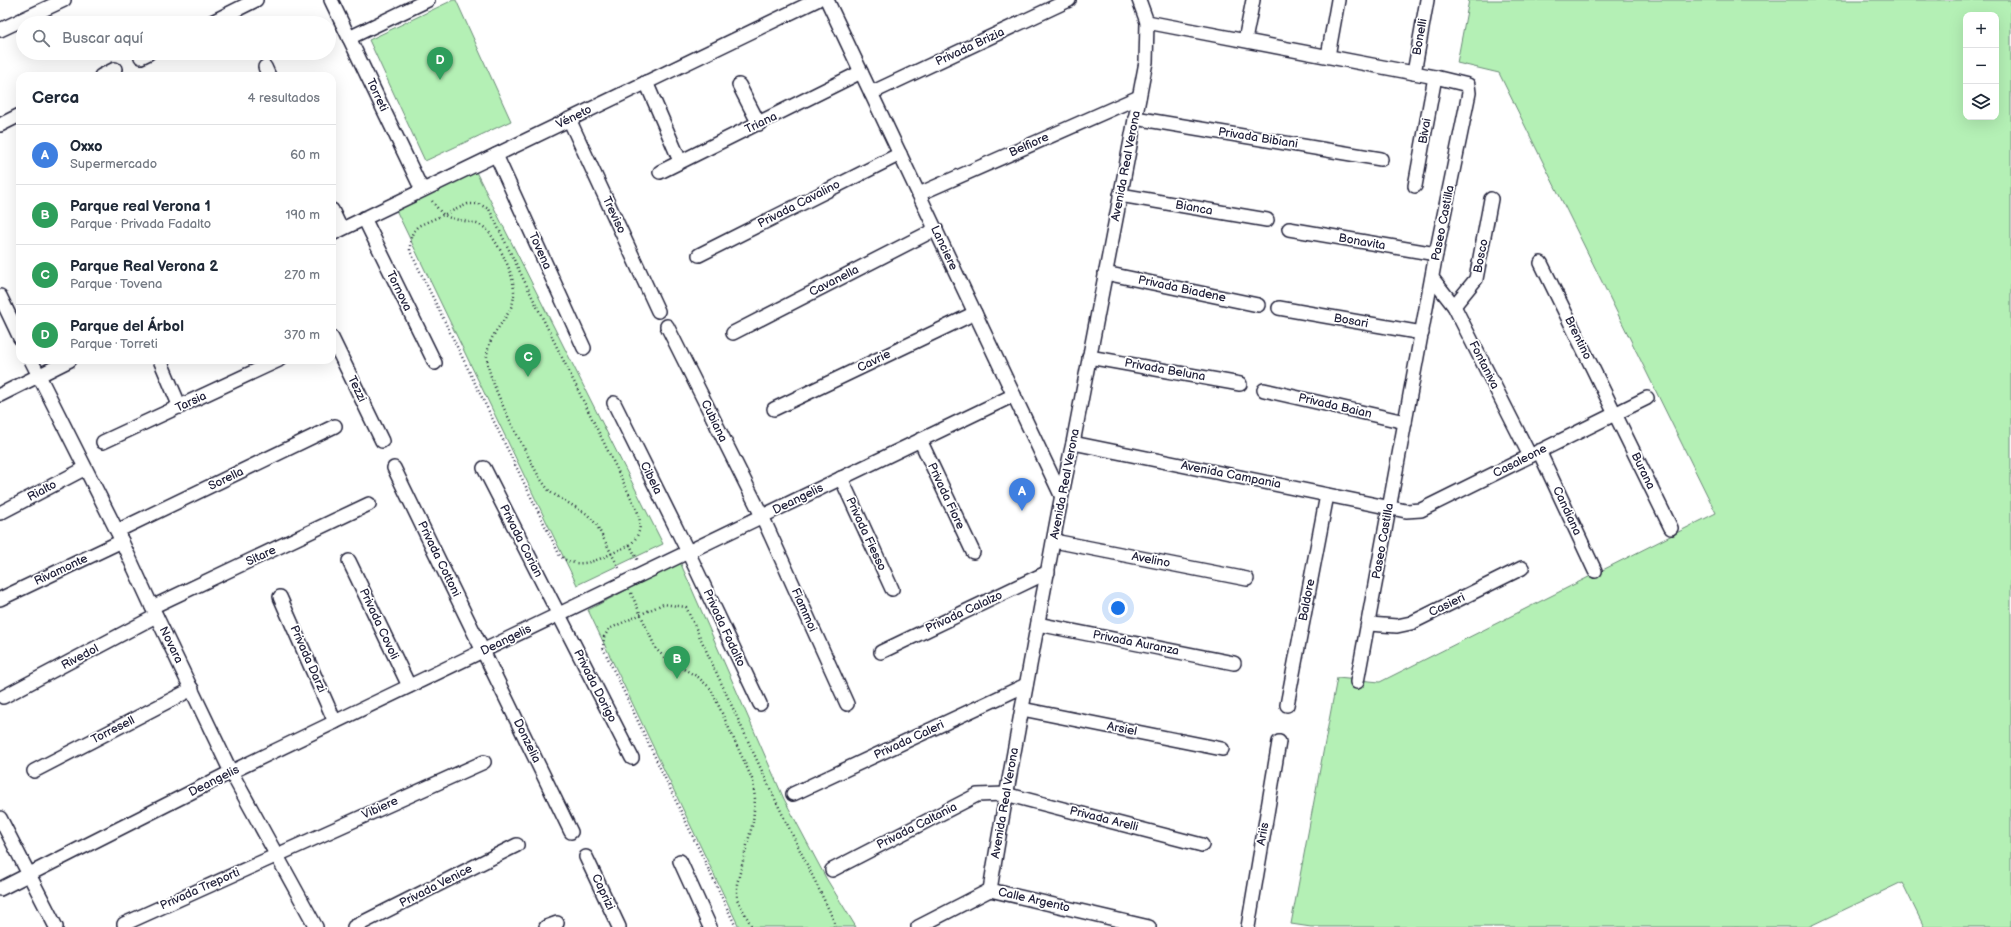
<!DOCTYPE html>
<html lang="es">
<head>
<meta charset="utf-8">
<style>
  :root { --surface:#fff; --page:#f6f6f7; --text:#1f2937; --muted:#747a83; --line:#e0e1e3; --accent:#d1495b }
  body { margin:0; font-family:"Balsamiq Sans",sans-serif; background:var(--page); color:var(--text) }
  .controls { position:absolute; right:12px; top:12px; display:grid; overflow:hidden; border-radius:8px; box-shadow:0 4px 16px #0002 }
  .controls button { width:36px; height:36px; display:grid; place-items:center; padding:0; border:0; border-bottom:1px solid var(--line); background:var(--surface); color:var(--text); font:20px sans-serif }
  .you { position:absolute; left:1118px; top:608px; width:14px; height:14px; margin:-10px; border:3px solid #fff; border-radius:50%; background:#1a73e8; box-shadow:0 0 0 6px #1a73e833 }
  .badge { display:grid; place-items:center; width:26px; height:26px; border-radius:50%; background:var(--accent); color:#fff; font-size:13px; font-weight:700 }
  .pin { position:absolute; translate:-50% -33px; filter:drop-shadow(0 1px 2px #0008) }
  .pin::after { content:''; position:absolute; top:21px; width:14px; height:12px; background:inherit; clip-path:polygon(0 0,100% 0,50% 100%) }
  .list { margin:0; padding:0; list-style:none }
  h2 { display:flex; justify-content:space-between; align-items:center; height:52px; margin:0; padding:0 16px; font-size:17px }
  h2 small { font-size:13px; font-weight:400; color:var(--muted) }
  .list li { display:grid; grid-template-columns:26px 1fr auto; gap:12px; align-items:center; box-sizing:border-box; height:60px; padding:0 16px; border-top:1px solid var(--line) }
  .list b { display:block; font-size:15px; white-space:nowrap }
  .list p { margin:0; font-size:13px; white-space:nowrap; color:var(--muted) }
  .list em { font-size:13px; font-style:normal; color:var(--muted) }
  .icon { flex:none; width:22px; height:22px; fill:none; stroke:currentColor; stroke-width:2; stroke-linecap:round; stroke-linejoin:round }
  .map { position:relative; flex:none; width:2011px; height:927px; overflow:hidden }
  .search { position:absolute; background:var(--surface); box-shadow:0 4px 16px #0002; left:16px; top:16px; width:320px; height:44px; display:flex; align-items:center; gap:10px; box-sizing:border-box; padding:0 14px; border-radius:22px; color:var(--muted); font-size:15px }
  .panel { position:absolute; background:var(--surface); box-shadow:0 4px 16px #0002; left:16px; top:72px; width:320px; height:292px; border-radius:12px }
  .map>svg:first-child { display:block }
  .green { fill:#b4f0b5; stroke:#6b8978; fill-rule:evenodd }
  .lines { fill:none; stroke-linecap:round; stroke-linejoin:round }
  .street-casing { stroke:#22223b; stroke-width:16 }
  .path { stroke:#22223b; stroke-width:2.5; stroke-dasharray:1 3; stroke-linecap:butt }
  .street { stroke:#fff; stroke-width:13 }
  .labels { text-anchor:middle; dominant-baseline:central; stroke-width:3.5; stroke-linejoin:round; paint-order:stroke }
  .street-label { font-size:12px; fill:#22223b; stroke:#fff }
</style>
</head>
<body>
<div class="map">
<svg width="2011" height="927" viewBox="0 0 2011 927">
  <rect width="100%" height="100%" fill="#fff"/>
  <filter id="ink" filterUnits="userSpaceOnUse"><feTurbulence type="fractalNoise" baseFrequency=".025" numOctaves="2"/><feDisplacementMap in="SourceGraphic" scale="8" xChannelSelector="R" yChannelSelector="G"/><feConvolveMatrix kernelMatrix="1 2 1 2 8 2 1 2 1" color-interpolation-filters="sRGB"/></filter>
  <g filter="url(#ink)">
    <g class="green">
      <polygon points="453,0 456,0 511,121 425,161 369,40"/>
      <path d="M1469,0H2011V927H1924L1902,882L1808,927H1311L1291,924L1337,678L1380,682L1716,513L1499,73L1457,63ZM1966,15H1996V117H1966Z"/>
      <polygon points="475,170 663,544 577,585 396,210"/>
      <polygon points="680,562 784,799 826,878 856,927 739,927 588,610"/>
    </g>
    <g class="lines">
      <g class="street-casing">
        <g id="street">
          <polyline points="331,0 422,190"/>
          <polyline points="827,0 1061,495"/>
          <polyline points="1147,22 1435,77 1468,85 1469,93 1436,254 1357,682"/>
          <polyline points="210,23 256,0"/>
          <polyline points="0,30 64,0"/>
          <polyline points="349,38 428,0"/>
          <polyline points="1245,40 1253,0"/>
          <polyline points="1328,56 1338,0"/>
          <polyline points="141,57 149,53"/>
          <polyline points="265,67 269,76"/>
          <polyline points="1414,73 1427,0"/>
          <polyline points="101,76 115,69"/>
          <polyline points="646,82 680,161"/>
          <polyline points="739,85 759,124"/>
          <polyline points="871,93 1069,0"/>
          <polyline points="1135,118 1381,159"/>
          <polyline points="569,119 658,311"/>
          <polyline points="0,125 20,115"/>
          <polyline points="496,155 584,348"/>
          <polyline points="660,172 861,72"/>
          <polyline points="1415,186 1435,77"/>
          <polyline points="919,194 1139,97"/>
          <polyline points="1120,195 1267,220"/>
          <polyline points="332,210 341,229"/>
          <polyline points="364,218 435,363"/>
          <polyline points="1289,229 1436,254"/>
          <polyline points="332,234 817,0"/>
          <polyline points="699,255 900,154"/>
          <polyline points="1541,263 1671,528"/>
          <polyline points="1105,273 1258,305"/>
          <polyline points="1432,278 1454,306 1530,456"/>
          <polyline points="0,296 20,338"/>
          <polyline points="1454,306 1476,279 1491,199"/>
          <polyline points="1279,308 1422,333"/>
          <polyline points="667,326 762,516 847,704"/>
          <polyline points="733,333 936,229"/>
          <polyline points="332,338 382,441"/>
          <polyline points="1089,357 1240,384"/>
          <polyline points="31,360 117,531 152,607 231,772 316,927"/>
          <polyline points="160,360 180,407"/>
          <polyline points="1264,390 1405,422"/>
          <polyline points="0,395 70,360"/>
          <polyline points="614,403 688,552 760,704"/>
          <polyline points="774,409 975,313"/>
          <polyline points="920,440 973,552"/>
          <polyline points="103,442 279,360"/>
          <polyline points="1073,443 1406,511 1421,510 1647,398"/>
          <polyline points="1539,451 1595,571"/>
          <polyline points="394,468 571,832"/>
          <polyline points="484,468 632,758"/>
          <polyline points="841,478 892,589"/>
          <polyline points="0,513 84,469"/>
          <polyline points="117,531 335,426"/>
          <polyline points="1054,541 1247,579"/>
          <polyline points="349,561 409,686"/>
          <polyline points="280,597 335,722"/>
          <polyline points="0,599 122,541"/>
          <polyline points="152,607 369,504"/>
          <polyline points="1038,624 1234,663"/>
          <polyline points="1369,624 1397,626 1411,623 1522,568"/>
          <polyline points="881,652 1048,572"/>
          <polyline points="3,697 156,616"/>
          <polyline points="1287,705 1327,495"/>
          <polyline points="1022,709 1222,749"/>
          <polyline points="34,771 192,689"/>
          <polyline points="793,794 1026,685"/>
          <polyline points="0,818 56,927"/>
          <polyline points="586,857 619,927"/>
          <polyline points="680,861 710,927"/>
          <polyline points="832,870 977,795 1005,794 1202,845"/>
          <polyline points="0,889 231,772 1014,395"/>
          <path d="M990,890C1006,791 1025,693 1043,595C1053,544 1061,494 1073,443L1146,62L1147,22L1139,0"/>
          <polyline points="990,890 1149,927"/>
          <polyline points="124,924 484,762"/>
          <polyline points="354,927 517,845"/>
          <polyline points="546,927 557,923"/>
          <polyline points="918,927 990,890"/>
          <polyline points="1248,927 1279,742"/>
        </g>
      </g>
      <g class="path">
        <path d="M432,201C436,206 440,212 444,215C457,223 479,219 489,232C502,251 520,282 512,305C505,323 488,335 487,356C486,381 526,451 539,477L550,492L587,514L596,524L620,570"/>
        <path d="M630,545C608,554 581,574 560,556L410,251C410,241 410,234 418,226L468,204H479L489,209L637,510C642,524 641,534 630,545L638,561"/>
        <polyline points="631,593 656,649 666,659 698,677 711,689 753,781 755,799 753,822 737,884 737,899 752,927"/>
        <polyline points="736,927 603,648 604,637 609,629 663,604 686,607 774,797 830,912 834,922 834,927"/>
      </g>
      <use href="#street" class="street"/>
    </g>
  </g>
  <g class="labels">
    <g class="street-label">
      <text transform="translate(1420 37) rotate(-80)">Bonelli</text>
      <text transform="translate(970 47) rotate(-25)">Privada Brizia</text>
      <text transform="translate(377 95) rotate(65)">Torreti</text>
      <text transform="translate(574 117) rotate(-26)">Véneto</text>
      <text transform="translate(761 123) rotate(-26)">Triana</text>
      <text transform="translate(1425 131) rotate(-80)">Bivai</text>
      <text transform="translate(1258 138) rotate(9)">Privada Bibiani</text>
      <text transform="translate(1029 145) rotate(-24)">Belfiore</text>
      <text transform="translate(1126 166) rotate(-79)">Avenida Real Verona</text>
      <text transform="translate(799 204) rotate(-27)">Privada Cavalino</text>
      <text transform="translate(1194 208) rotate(10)">Bianca</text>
      <text transform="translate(614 215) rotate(65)">Treviso</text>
      <text transform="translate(1443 223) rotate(-79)">Paseo Castilla</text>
      <text transform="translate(1362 242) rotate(10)">Bonavita</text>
      <text transform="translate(944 248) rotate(65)">Lanciere</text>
      <text transform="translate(540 251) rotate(66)">Tovena</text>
      <text transform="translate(1481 256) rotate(-79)">Bosco</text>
      <text transform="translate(834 281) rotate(-27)">Cavanella</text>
      <text transform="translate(1182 289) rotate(12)">Privada Biadene</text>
      <text transform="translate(399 291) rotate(64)">Tornova</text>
      <text transform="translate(1351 321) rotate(10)">Bosari</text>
      <text transform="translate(1578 338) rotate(64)">Brentino</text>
      <text transform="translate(874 361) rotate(-26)">Cavrie</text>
      <text transform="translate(1484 365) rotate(63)">Fontaniva</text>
      <text transform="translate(1165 370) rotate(10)">Privada Beluna</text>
      <text transform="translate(357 389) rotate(64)">Tezzi</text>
      <text transform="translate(191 402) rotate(-25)">Tarsia</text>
      <text transform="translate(1335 406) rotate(13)">Privada Baian</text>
      <text transform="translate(714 421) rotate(64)">Cubiana</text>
      <text transform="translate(1520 461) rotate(-27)">Casaleone</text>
      <text transform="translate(1643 471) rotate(64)">Burana</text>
      <text transform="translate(1231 475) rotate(11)">Avenida Campania</text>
      <text transform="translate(651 478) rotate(64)">Cibela</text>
      <text transform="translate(226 479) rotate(-26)">Sorella</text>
      <text transform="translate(1065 484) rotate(-79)">Avenida Real Verona</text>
      <text transform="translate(42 491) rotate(-28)">Rialto</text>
      <text transform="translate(946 496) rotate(65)">Privada Fiore</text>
      <text transform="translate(798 499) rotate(-26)">Deangelis</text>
      <text transform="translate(1567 511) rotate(65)">Candiana</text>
      <text transform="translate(866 534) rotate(65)">Privada Fiesso</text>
      <text transform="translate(521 541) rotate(63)">Privada Corian</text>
      <text transform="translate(1383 541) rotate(-80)">Paseo Castilla</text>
      <text transform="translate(261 556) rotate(-25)">Sitare</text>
      <text transform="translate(439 559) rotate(64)">Privada Cottoni</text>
      <text transform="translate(1151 560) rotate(11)">Avelino</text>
      <text transform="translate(61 570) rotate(-25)">Rivamonte</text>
      <text transform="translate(1307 600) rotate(-79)">Baldore</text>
      <text transform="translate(1447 605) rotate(-26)">Casieri</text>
      <text transform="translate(804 610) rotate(66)">Fiammoi</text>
      <text transform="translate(964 612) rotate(-25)">Privada Calalzo</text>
      <text transform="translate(379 624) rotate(65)">Privada Covoli</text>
      <text transform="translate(724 628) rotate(65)">Privada Fadalto</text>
      <text transform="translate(506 640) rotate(-26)">Deangelis</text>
      <text transform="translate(1136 643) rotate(11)">Privada Auranza</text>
      <text transform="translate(171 645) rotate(64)">Novara</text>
      <text transform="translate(80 657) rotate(-28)">Rivedol</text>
      <text transform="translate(308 659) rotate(66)">Privada Darzi</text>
      <text transform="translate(595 686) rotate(63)">Privada Dorigo</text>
      <text transform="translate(1122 729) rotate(11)">Arsiel</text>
      <text transform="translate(113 730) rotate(-27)">Torresell</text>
      <text transform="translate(909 740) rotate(-25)">Privada Caleri</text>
      <text transform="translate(527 741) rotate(64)">Donzelia</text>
      <text transform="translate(214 781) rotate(-27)">Deangelis</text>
      <text transform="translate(1005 803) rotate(-80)">Avenida Real Verona</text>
      <text transform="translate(380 808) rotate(-24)">Vibiere</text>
      <text transform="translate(1104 819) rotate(14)">Privada Arelli</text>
      <text transform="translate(917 826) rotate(-27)">Privada Caltania</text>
      <text transform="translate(1263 834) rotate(-80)">Ariis</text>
      <text transform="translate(436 886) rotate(-27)">Privada Venice</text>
      <text transform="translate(200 889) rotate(-24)">Privada Treporti</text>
      <text transform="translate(603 892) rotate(65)">Caprizi</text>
      <text transform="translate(1034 900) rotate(13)">Calle Argento</text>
    </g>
  </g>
</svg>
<div class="controls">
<button>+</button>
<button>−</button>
<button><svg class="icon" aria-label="layers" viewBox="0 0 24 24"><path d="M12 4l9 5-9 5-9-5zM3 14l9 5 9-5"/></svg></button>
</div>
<div class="you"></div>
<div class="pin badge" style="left:1022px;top:511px;background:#3f7fe0">A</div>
<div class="pin badge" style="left:677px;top:679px;background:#2e9e5b">B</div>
<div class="pin badge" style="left:528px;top:377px;background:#2e9e5b">C</div>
<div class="pin badge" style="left:440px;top:80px;background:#2e9e5b">D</div>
<div class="search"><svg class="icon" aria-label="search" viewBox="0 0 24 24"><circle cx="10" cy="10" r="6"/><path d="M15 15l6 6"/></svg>Buscar aquí</div>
<section class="panel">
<h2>Cerca<small>4 resultados</small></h2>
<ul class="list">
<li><span class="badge" style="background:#3f7fe0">A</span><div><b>Oxxo</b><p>Supermercado</p></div><em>60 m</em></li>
<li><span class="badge" style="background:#2e9e5b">B</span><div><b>Parque real Verona 1</b><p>Parque · Privada Fadalto</p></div><em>190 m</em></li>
<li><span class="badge" style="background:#2e9e5b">C</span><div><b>Parque Real Verona 2</b><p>Parque · Tovena</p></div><em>270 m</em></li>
<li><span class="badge" style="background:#2e9e5b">D</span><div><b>Parque del Árbol</b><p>Parque · Torreti</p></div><em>370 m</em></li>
</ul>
</section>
</div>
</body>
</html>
